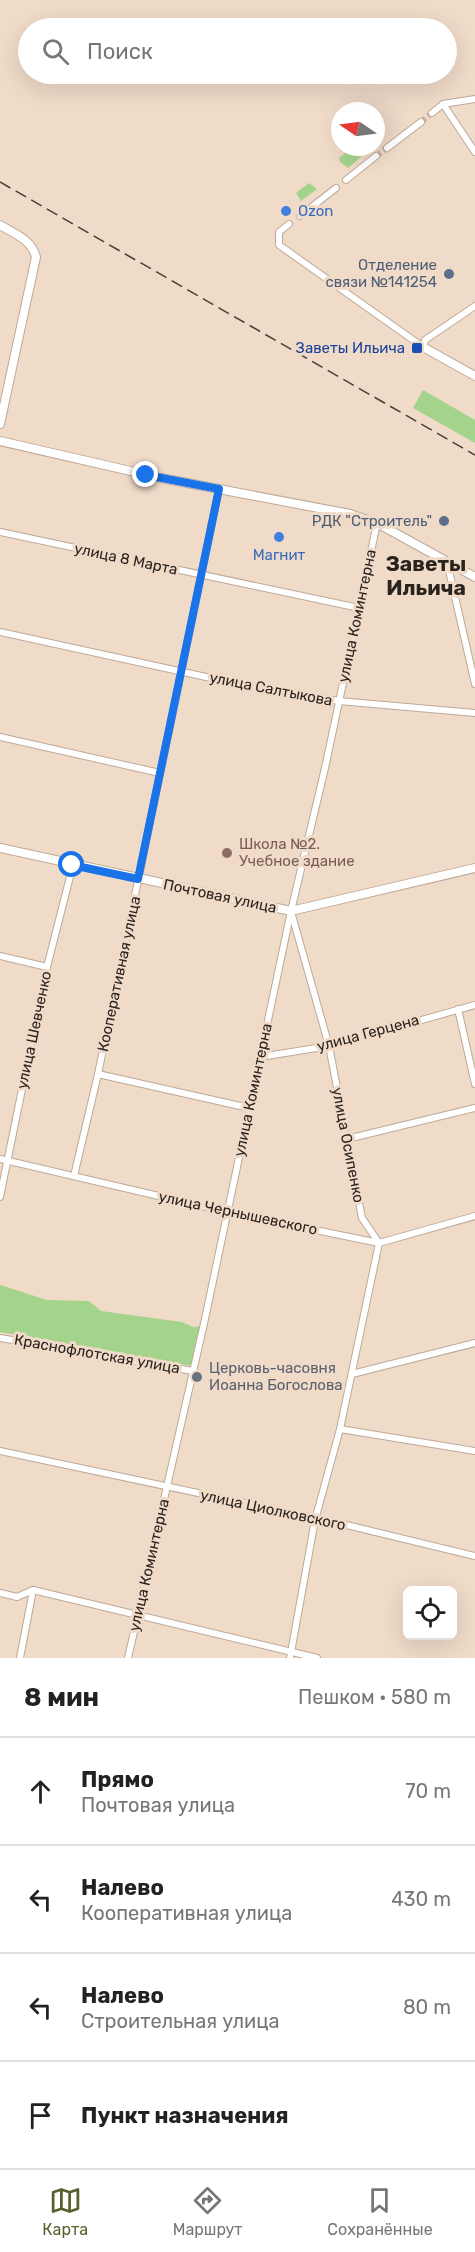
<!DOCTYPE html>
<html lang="ru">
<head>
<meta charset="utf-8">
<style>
  :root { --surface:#fff; --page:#f2f2f2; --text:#222; --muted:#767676; --line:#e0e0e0; --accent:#585f2d }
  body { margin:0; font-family:Rubik,sans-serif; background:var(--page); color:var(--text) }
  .controls { position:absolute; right:18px; bottom:18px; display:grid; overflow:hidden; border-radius:9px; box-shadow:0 6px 24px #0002 }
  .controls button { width:54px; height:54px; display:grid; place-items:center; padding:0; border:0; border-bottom:2px solid var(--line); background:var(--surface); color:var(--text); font:30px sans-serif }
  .compass { position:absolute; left:331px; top:102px; width:54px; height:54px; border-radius:50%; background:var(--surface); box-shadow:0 6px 24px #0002; rotate:283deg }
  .stop { position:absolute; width:18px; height:18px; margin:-14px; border:4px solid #1a73e8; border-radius:50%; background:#fff }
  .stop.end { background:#1a73e8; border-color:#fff; box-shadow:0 2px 6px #0008 }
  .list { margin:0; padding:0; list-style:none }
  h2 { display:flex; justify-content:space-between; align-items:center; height:78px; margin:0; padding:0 24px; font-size:26px }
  h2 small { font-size:20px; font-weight:400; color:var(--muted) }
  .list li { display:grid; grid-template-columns:39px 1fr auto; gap:18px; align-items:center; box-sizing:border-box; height:108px; padding:0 24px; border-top:2px solid var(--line) }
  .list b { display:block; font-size:22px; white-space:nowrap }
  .list p { margin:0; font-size:20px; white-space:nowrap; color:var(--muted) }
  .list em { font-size:20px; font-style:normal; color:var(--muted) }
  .icon { flex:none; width:33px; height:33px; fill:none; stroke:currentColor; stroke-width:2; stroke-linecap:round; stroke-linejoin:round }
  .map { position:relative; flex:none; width:475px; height:1658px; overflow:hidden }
  .search { position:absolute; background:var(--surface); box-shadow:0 6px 24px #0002; left:18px; right:18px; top:18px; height:66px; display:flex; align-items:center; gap:15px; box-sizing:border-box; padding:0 21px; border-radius:33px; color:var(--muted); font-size:22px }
  .sheet { height:510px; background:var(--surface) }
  nav { display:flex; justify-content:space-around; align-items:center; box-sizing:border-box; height:84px; border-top:2px solid var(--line); background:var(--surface); font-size:16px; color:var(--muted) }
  nav a { display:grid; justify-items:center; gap:3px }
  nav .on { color:var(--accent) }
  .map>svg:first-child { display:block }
  .green { fill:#a4d48c }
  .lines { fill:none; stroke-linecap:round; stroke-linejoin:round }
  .minor-tunnel { stroke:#c9b5a6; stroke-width:6; stroke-dasharray:6 3; stroke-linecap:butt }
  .minor-casing { stroke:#bea998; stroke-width:8 }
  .tertiary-casing { stroke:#bea998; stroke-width:10 }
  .minor { stroke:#fff; stroke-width:6 }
  .tertiary { stroke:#fff; stroke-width:8 }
  .rail { stroke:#493f37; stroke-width:1.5; stroke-dasharray:12 6; stroke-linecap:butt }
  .route { stroke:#1a73e8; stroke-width:8 }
  .shop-dot { fill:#3f7fe0; stroke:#f0dac8; stroke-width:2 }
  .service-dot { fill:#5c6f8a; stroke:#f0dac8; stroke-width:2 }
  .transit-dot { fill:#1a4fb4; stroke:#f0dac8; stroke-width:2 }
  .education-dot { fill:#8d6e63; stroke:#f0dac8; stroke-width:2 }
  .worship-dot { fill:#6b7280; stroke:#f0dac8; stroke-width:2 }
  .labels { text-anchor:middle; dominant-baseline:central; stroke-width:6; stroke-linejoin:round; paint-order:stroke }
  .shop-label { font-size:15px; fill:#366cbe; stroke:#f0dac8; text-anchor:start }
  .service-label { font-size:15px; fill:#4e5e75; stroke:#f0dac8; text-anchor:end }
  .transit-label { font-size:15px; fill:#164399; stroke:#f0dac8; text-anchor:end }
  .street-label { font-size:15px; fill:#2b231d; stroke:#f0dac8 }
  .education-label { font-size:15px; fill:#785e54; stroke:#f0dac8; text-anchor:start }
  .worship-label { font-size:15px; fill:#5b616d; stroke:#f0dac8; text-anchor:start }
  .district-label { font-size:21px; font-weight:bold; fill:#2b231d; stroke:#f0dac8 }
</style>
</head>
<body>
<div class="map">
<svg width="475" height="1658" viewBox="0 0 475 1658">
  <rect width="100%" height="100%" fill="#f0dac8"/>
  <g class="green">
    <polygon points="353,147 362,156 348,168 340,162 339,158"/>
    <polygon points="309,183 317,189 301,201 296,193"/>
    <polygon points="423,390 475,420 475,443 413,408"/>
    <polygon points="0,1285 47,1300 89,1301 101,1311 182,1322 193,1327 202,1326 192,1366 0,1332"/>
  </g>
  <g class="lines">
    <g class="minor-tunnel">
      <polyline points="421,122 432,113"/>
      <polyline points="376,156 387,148"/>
    </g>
    <g class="minor-casing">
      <g id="minor">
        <polyline points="443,104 475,152"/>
        <polyline points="432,113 443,104 475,99"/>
        <polyline points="387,148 421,122"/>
        <polyline points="346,180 376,156"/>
        <polyline points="300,216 336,188"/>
        <polyline points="289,224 279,232 279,245 423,347 425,340 475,306"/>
        <polyline points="0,532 359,608"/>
        <polyline points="447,562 475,684"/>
        <polyline points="0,632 229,682 339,701 475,713"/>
        <polyline points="0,737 160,773"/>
        <polyline points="0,956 47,967"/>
        <polyline points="458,1009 475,1084"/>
        <polyline points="260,1057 329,1046 475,1005"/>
        <polyline points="98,1074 249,1108"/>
        <polyline points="347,1139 475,1108"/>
        <polyline points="0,1159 227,1212 379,1243 475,1216"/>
        <polyline points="74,1176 98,1074 219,489"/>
        <polyline points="0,1197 47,967 73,865"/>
        <polyline points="0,1338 193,1371"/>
        <polyline points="352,1374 475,1343"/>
        <polyline points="340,1429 475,1451"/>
        <polyline points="0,1451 330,1521 475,1556"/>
        <polyline points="0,1593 17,1597 33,1590 317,1658"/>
        <polyline points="20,1658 33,1590"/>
        <polyline points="128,1658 205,1319 291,911 325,768 377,523"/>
        <polyline points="290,1658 315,1520 340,1429 379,1243 362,1218 329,1046 292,915"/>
      </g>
    </g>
    <g class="tertiary-casing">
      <g id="tertiary">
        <path d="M0,225C15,234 31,239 36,257L0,424"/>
        <polyline points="423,347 475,376"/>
        <polyline points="0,441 161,478 350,514 377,523 475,577"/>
        <polyline points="0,848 291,911 475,868"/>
      </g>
    </g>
    <use href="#minor" class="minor"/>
    <use href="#tertiary" class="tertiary"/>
    <polyline class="rail" points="0,182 475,455"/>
  </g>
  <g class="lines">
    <polyline class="route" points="72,865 138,879 219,489 146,475"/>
  </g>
  <g class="shop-dot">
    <circle cx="286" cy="211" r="6"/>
    <circle cx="279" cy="537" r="6"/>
  </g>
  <g class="service-dot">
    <circle cx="449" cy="274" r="6"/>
    <circle cx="444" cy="521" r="6"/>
  </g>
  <rect class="transit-dot" x="411" y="342" width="12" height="12" rx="3"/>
  <circle class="education-dot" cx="227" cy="853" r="6"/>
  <circle class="worship-dot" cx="197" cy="1377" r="6"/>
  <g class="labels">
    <g class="shop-label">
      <text x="298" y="211">Ozon</text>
      <text x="279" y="555" text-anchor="middle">Магнит</text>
    </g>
    <g class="service-label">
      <text x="437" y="265">Отделение<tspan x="437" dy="17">связи №141254</tspan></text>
      <text x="432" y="521">РДК "Строитель"</text>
    </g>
    <g class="transit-label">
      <text x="405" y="348">Заветы Ильича</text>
    </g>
    <g class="street-label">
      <text transform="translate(126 559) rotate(12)">улица 8 Марта</text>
      <text transform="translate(357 616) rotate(-78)">улица Коминтерна</text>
      <text transform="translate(271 689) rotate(11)">улица Салтыкова</text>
      <text transform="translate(220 896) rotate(12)">Почтовая улица</text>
      <text transform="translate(119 974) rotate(-78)">Кооперативная улица</text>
      <text transform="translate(34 1030) rotate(-78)">улица Шевченко</text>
      <text transform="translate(368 1033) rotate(-15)">улица Герцена</text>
      <text transform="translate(253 1090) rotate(-78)">улица Коминтерна</text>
      <text transform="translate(348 1145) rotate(79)">улица Осипенко</text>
      <text transform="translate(238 1213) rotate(12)">улица Чернышевского</text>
      <text transform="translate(97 1354) rotate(10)">Краснофлотская улица</text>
      <text transform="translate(273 1510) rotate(12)">улица Циолковского</text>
      <text transform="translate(149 1565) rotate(-77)">улица Коминтерна</text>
    </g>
    <g class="education-label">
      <text x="239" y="844">Школа №2.<tspan x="239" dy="17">Учебное здание</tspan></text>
    </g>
    <g class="worship-label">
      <text x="209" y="1368">Церковь-часовня<tspan x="209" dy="17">Иоанна Богослова</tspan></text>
    </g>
    <g class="district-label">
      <text x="426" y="563">Заветы<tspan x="426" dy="24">Ильича</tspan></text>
    </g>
  </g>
</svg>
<div class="controls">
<button><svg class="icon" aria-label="locate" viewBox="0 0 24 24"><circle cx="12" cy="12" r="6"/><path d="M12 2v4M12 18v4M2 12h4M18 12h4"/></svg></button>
</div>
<svg class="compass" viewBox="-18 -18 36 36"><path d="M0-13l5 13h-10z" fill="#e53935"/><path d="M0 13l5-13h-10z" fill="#767676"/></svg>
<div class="stop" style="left:72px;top:865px"></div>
<div class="stop end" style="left:146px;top:475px"></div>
<div class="search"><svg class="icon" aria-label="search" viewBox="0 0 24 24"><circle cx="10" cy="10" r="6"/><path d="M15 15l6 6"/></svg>Поиск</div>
</div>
<section class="sheet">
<h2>8 мин<small>Пешком · 580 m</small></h2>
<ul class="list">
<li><svg class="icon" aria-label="ahead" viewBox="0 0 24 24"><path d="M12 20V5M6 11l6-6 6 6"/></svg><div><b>Прямо</b><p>Почтовая улица</p></div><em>70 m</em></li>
<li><svg class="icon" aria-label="left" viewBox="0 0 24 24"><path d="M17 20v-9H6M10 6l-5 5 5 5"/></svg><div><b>Налево</b><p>Кооперативная улица</p></div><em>430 m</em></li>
<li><svg class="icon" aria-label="left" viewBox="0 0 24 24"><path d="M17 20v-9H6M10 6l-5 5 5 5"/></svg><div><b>Налево</b><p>Строительная улица</p></div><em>80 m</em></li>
<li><svg class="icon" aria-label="arrive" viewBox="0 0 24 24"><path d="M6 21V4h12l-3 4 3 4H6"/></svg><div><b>Пункт назначения</b></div></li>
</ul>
</section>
<nav>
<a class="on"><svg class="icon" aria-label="map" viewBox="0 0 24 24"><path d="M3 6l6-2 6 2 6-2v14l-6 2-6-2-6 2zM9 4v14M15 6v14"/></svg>Карта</a>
<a><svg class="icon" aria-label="directions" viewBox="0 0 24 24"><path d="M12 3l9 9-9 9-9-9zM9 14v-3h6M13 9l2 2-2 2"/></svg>Маршрут</a>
<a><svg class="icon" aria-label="saved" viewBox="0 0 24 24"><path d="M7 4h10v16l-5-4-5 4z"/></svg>Сохранённые</a>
</nav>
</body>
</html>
